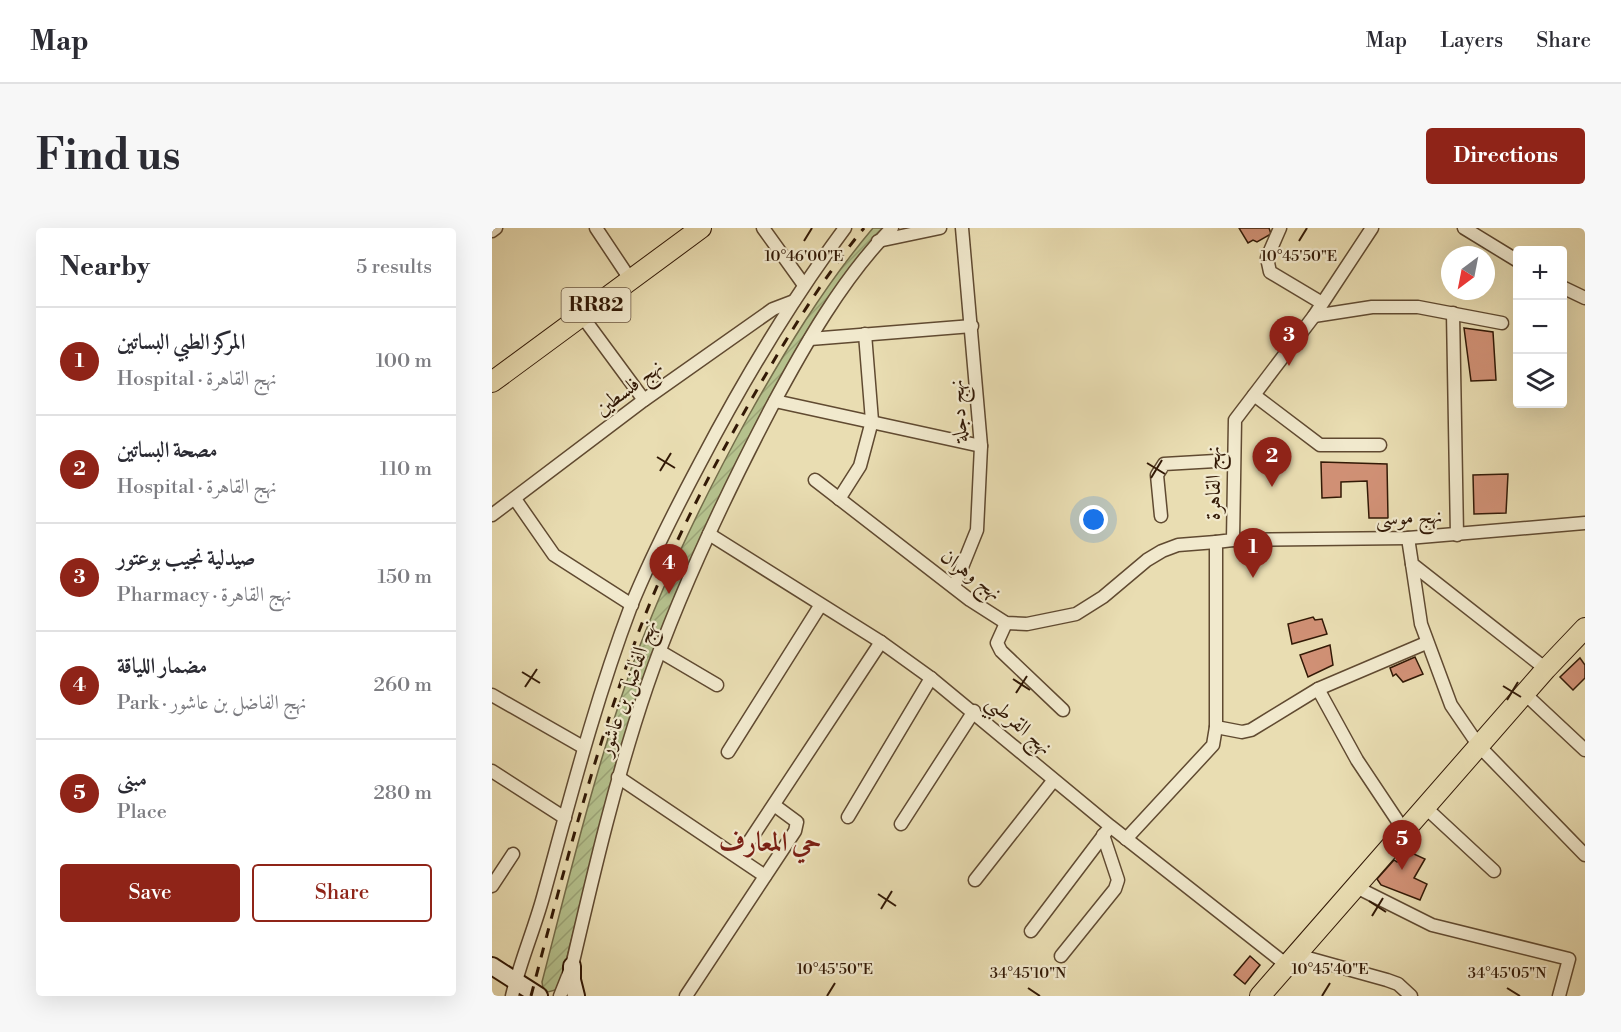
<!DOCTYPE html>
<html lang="en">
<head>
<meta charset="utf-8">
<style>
  :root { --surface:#fff; --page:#f7f7f7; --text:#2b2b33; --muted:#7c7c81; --line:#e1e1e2; --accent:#8f2418 }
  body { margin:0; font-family:"Libre Bodoni",Amiri,serif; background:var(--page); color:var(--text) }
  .controls { position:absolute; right:18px; top:18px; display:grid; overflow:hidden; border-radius:6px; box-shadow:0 6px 24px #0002 }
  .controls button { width:54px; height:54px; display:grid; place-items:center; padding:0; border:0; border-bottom:2px solid var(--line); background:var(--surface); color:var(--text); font:30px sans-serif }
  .compass { position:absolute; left:949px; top:18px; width:54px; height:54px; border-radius:50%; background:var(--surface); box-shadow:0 6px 24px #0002; rotate:212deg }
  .you { position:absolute; left:602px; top:292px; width:21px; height:21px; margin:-15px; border:4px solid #fff; border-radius:50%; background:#1a73e8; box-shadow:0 0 0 9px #1a73e833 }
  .badge { display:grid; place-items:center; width:39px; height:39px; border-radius:50%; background:var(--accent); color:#fff; font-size:20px; font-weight:700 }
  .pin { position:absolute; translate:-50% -50px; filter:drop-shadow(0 2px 3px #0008) }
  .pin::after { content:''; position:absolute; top:32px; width:21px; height:18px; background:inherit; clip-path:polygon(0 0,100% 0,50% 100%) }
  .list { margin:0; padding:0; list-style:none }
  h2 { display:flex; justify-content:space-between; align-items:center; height:78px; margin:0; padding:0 24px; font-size:26px }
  h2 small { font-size:20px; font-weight:400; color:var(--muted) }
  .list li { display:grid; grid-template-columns:39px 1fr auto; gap:18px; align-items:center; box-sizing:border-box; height:108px; padding:0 24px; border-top:2px solid var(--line) }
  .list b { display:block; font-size:22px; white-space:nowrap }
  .list p { margin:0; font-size:20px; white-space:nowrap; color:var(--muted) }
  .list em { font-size:20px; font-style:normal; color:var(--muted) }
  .actions { display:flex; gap:12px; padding:18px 24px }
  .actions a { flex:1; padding:14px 0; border:2px solid var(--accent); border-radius:6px; text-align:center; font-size:21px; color:var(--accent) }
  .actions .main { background:var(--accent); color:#fff }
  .icon { flex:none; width:33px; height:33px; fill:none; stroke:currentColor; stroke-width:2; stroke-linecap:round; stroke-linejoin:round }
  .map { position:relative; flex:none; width:1093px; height:768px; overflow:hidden; border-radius:6px }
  header { display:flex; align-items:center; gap:36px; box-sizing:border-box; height:84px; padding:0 30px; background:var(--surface); border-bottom:2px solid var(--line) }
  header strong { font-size:28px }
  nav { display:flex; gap:33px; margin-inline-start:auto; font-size:21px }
  .intro { display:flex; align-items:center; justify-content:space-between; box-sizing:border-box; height:144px; padding:0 36px }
  h1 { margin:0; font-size:42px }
  .button { padding:15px 27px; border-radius:6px; background:var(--accent); color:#fff; font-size:21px; font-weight:700 }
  main { display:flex; gap:36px; padding:0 36px }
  aside { flex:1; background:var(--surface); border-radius:6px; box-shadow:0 6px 24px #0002 }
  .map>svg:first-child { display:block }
  .garden { fill:url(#garden-furrows); stroke:#746d4a; stroke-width:1.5 }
  .building { fill:#d19176; stroke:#321906; stroke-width:1.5 }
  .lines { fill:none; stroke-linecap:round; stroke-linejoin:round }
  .street-casing { stroke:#604a31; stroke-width:15 }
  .secondary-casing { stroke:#321906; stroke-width:20 }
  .primary-casing { stroke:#321906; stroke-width:22 }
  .street { stroke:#f1e9cd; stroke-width:12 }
  .secondary { stroke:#f1e9cd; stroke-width:16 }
  .primary { stroke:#e9ddb2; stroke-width:20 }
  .rail { stroke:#321906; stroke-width:3; stroke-dasharray:10 10; stroke-linecap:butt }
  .ticks { fill:none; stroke:#321906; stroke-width:2 }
  .labels { text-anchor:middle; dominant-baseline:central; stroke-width:4.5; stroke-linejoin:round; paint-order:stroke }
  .shield { fill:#f1e9cd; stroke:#6b5742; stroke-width:1.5 }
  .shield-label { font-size:20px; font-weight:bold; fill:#321906 }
  .street-label { font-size:21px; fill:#321906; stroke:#f1e9cd }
  .district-label { font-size:27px; font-weight:bold; fill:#7a1f14; stroke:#f1e9cd }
  .ticks-label { font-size:15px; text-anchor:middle; fill:#321906; stroke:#f1e9cd; stroke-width:4.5; stroke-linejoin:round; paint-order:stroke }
</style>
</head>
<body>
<header>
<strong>Map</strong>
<nav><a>Map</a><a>Layers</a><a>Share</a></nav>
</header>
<div class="intro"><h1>Find us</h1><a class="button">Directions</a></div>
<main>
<aside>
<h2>Nearby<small>5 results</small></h2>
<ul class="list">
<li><span class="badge">1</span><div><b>المركز الطبي البساتين</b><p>Hospital · نهج القاهرة</p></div><em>100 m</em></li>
<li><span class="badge">2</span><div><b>مصحة البساتين</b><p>Hospital · نهج القاهرة</p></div><em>110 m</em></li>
<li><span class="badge">3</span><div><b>صيدلية نجيب بوعتور</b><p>Pharmacy · نهج القاهرة</p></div><em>150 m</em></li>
<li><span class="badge">4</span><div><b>مضمار اللياقة</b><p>Park · نهج الفاضل بن عاشور</p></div><em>260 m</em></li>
<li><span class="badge">5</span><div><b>مبنى</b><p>Place</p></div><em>280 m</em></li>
</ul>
<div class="actions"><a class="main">Save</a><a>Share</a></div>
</aside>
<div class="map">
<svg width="1093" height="768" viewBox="0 0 1093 768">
  <defs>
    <pattern id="garden-furrows" width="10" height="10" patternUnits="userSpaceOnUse" patternTransform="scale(1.5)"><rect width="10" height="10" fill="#b5c18d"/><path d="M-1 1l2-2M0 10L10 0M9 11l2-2" fill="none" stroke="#9ca578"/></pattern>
  </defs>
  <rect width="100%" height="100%" fill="#e9ddb2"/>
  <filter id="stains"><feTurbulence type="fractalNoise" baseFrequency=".00333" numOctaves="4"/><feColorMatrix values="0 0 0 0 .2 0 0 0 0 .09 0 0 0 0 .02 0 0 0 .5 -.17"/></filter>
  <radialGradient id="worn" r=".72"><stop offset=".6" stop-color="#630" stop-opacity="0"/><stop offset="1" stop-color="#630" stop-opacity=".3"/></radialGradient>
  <path class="garden" d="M381,0H393L325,93L158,437L124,535L67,761L56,764L51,760L50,754C77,650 102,545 138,444C170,356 211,271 256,189C293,123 332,58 381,0Z"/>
  <g class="building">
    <polygon points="747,0 777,0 779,6 765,14 761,12 756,15"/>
    <polygon points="972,100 1001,104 1004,152 979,153"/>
    <polygon points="829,234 895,236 896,290 877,290 875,253 849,254 849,269 830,270"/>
    <polygon points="1016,246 1014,285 982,286 981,247"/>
    <polygon points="821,389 823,392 830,391 835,406 800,416 796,396"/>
    <polygon points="838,417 841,437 816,449 808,427"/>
    <polygon points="923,429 931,446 911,454 904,446 901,448 898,440"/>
    <polygon points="1088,430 1093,437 1093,450 1081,462 1068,449"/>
    <polygon points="911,621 933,631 922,650 935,656 928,672 889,657 885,651 902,632 905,634"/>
    <polygon points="758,728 768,737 753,756 742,747"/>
  </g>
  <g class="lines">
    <g class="street-casing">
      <g id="street">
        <polyline points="104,0 138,51"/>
        <polyline points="271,0 312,57"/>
        <polyline points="788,0 775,30 778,44 830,75"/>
        <polyline points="972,0 1026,33"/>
        <polyline points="0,3 4,0"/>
        <polyline points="386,13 448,0"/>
        <polyline points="1070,59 1093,70"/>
        <polyline points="961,85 965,307"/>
        <polyline points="90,88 152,172"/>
        <polyline points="822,88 880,79 926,79 1010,95"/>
        <polyline points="318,111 480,98"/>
        <polyline points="762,167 828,217 888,217"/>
        <polyline points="283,173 489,218"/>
        <polyline points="323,252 478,372 514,395 535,396 584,386 611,369 655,332 670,323 686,317 724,314"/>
        <polyline points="23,271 62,327 140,377"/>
        <polyline points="347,271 368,238 380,193 373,106"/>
        <polyline points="0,287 152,172 281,81 302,73"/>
        <polyline points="669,288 665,247 672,236 741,232"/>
        <polyline points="217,306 389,414 439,450 618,598 796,738"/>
        <polyline points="916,310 920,336 1054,441"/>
        <polyline points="741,312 916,310 1093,295"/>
        <polyline points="920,336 929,396 959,477 987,518 1093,627"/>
        <polyline points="462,359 485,302 489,218 470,0"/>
        <polyline points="514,395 505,415 509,423 571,482"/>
        <polyline points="169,424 225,457"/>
        <polyline points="826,461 865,532 913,604"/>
        <polyline points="1033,466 1093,522"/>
        <polyline points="0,467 91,519"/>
        <polyline points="724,499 750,504 759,502 826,461 934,415"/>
        <polyline points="236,524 328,378"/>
        <polyline points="0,543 73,590"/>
        <polyline points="126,549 273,648"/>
        <polyline points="934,580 1002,643"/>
        <polyline points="356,589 439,450"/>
        <polyline points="409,596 482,483"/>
        <polyline points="634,611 721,517 724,499 724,314 741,312 743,192 822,88 880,0"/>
        <polyline points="247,629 389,414"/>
        <polyline points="483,652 561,553"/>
        <polyline points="0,658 21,626"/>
        <polyline points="864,659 940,697 1077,731 1067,768"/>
        <polyline points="539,703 614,604"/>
        <polyline points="805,727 895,752 906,756 919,768"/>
        <polyline points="569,728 623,661 626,652 611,607"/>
        <path d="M20,768C28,734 42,702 51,669C78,571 103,473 139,378C159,329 183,282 208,235C251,153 298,74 353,0"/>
        <path d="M68,768L80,738C102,643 124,549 155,458C188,362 232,270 279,180C311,120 351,49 400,0"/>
        <polyline points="194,768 303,603 305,594 282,577"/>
      </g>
    </g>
    <g class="secondary-casing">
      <g id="secondary">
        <polyline points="0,738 47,768"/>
        <polyline points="80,738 80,752 84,768"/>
      </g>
    </g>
    <g class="primary-casing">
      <g id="primary">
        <polyline points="0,154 209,0"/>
        <polyline points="768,768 1054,441 1093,400"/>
      </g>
    </g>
    <use href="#street" class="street"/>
    <use href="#secondary" class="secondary"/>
    <use href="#primary" class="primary"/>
    <path class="rail" d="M39,768C71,645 103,522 147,403C178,321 219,242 262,167C295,109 330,51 372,0"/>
  </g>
  <path class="ticks" d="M312,13L320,0M807,13L815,0M165,229L183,240M655,235L673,246M168,243L179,225M659,250L670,232M30,444L48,455M521,451L538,462M1011,458L1029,469M33,459L45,441M524,465L535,448M1015,472L1026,454M386,666L404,678M877,673L894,684M389,681L400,663M880,688L891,670M536,760L548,768M1015,760L1028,768M335,768L343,755M830,768L838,755"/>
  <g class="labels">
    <rect class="shield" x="69.5" y="60" width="69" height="34" rx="4.5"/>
    <g class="shield-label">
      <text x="104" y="77">RR82</text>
    </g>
    <g class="street-label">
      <text transform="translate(137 160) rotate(-37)">نهج فلسطين</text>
      <text transform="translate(467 183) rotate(-94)">نهج دجلة</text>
      <text transform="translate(722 255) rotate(-90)">نهج القاهرة</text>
      <text transform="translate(917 290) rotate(-2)">نهج موسى</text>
      <text transform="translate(479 347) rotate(37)">نهج وهران</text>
      <text transform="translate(136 460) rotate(-71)">نهج الفاضل بن عاشور</text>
      <text transform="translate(527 497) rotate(41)">نهج القرطبي</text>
    </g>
    <g class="district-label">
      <text x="278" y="615">حي المعارف</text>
    </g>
  </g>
  <g class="ticks-label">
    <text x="312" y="33">10°46'00"E</text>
    <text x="807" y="33">10°45'50"E</text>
    <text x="343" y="746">10°45'50"E</text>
    <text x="838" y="746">10°45'40"E</text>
    <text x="536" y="750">34°45'10"N</text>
    <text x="1015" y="750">34°45'05"N</text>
  </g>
  <rect width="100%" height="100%" filter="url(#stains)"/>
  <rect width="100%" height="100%" fill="url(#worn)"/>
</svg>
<div class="controls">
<button>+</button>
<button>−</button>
<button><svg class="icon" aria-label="layers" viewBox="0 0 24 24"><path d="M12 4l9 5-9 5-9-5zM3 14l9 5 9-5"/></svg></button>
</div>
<svg class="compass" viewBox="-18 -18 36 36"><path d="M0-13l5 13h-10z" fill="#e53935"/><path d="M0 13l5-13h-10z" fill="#7c7c81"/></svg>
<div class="you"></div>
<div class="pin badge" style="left:761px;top:350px">1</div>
<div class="pin badge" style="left:780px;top:259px">2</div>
<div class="pin badge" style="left:797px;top:138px">3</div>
<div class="pin badge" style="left:177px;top:366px">4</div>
<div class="pin badge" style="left:910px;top:642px">5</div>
</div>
</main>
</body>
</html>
